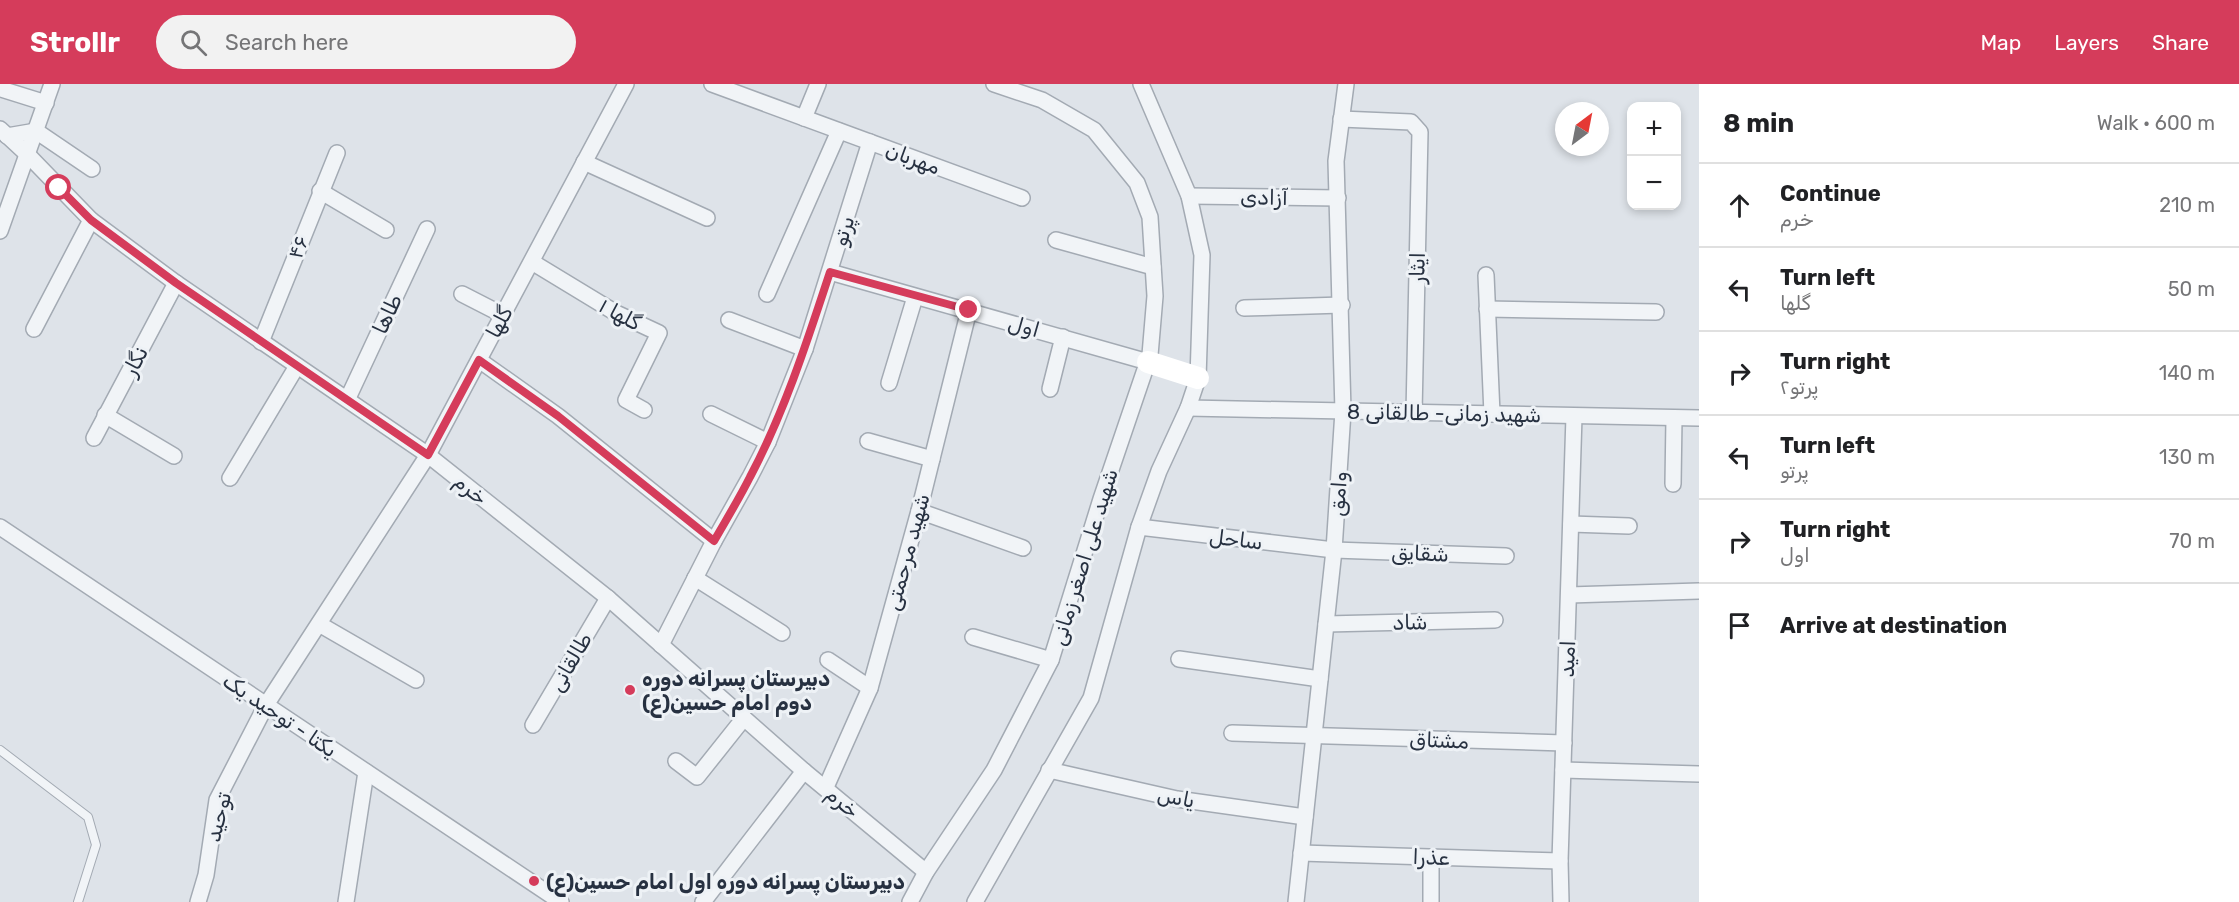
<!DOCTYPE html>
<html lang="en">
<head>
<meta charset="utf-8">
<style>
  :root { --surface:#fff; --page:#f2f2f2; --text:#202124; --muted:#757577; --line:#e0e0e0; --accent:#d53c5b }
  body { margin:0; font-family:Rubik,Vazirmatn,sans-serif; background:var(--page); color:var(--text) }
  .controls { position:absolute; right:18px; top:18px; display:grid; overflow:hidden; border-radius:12px; box-shadow:0 3px 9px #0003 }
  .controls button { width:54px; height:54px; display:grid; place-items:center; padding:0; border:0; border-bottom:2px solid var(--line); background:var(--surface); color:var(--text); font:30px sans-serif }
  .compass { position:absolute; left:1555px; top:18px; width:54px; height:54px; border-radius:50%; background:var(--surface); box-shadow:0 3px 9px #0003; rotate:32deg }
  .stop { position:absolute; width:18px; height:18px; margin:-14px; border:4px solid #d53c5b; border-radius:50%; background:#fff }
  .stop.end { background:#d53c5b; border-color:#fff; box-shadow:0 2px 6px #0008 }
  .list { margin:0; padding:0; list-style:none }
  h2 { display:flex; justify-content:space-between; align-items:center; height:78px; margin:0; padding:0 24px; font-size:26px }
  h2 small { font-size:20px; font-weight:400; color:var(--muted) }
  .list li { display:grid; grid-template-columns:39px 1fr auto; gap:18px; align-items:center; box-sizing:border-box; height:84px; padding:0 24px; border-top:2px solid var(--line) }
  .list b { display:block; font-size:22px; white-space:nowrap }
  .list p { margin:0; font-size:20px; white-space:nowrap; color:var(--muted) }
  .list em { font-size:20px; font-style:normal; color:var(--muted) }
  .icon { flex:none; width:33px; height:33px; fill:none; stroke:currentColor; stroke-width:2; stroke-linecap:round; stroke-linejoin:round }
  .map { position:relative; flex:none; width:1699px; height:818px; overflow:hidden }
  header { display:flex; align-items:center; gap:36px; box-sizing:border-box; height:84px; padding:0 30px; background:var(--accent); color:#fff }
  header strong { font-size:28px }
  nav { display:flex; gap:33px; margin-inline-start:auto; font-size:21px }
  .search { width:420px; height:54px; background:var(--page); display:flex; align-items:center; gap:15px; box-sizing:border-box; padding:0 21px; border-radius:33px; color:var(--muted); font-size:22px }
  main { display:flex }
  aside { flex:1; background:var(--surface) }
  .map>svg:first-child { display:block }
  .lines { fill:none; stroke-linecap:round; stroke-linejoin:round }
  .lane-casing { stroke:#a3aab3; stroke-width:10 }
  .street-casing { stroke:#a3aab3; stroke-width:18 }
  .lane { stroke:#f1f4f7; stroke-width:8 }
  .street { stroke:#f1f4f7; stroke-width:15 }
  .secondary { stroke:#fff; stroke-width:22 }
  .route { stroke:#d53c5b; stroke-width:8 }
  .poi-dot { fill:#d53c5b; stroke:#eef2f6; stroke-width:2 }
  .labels { text-anchor:middle; dominant-baseline:central; stroke-width:6; stroke-linejoin:round; paint-order:stroke }
  .street-label { font-size:21px; fill:#273141; stroke:#eef2f6 }
  .poi-label { font-size:21px; font-weight:bold; fill:#273141; stroke:#eef2f6; text-anchor:start }
</style>
</head>
<body>
<header>
<strong>Strollr</strong>
<div class="search"><svg class="icon" aria-label="search" viewBox="0 0 24 24"><circle cx="10" cy="10" r="6"/><path d="M15 15l6 6"/></svg>Search here</div>
<nav><a>Map</a><a>Layers</a><a>Share</a></nav>
</header>
<main>
<div class="map">
<svg width="1699" height="818" viewBox="0 0 1699 818">
  <rect width="100%" height="100%" fill="#dee3e9"/>
  <g class="lines">
    <g class="lane-casing">
      <polyline id="lane" points="0,666 88,733 96,761 78,818"/>
    </g>
    <g class="street-casing">
      <g id="street">
        <polyline points="712,0 1022,114"/>
        <polyline points="1,5 46,19"/>
        <polyline points="804,34 818,0"/>
        <polyline points="1341,35 1411,38 1420,48 1414,329"/>
        <polyline points="0,45 28,71 91,136 176,199 428,371 608,514 804,687 926,788"/>
        <polyline points="7,52 36,47 92,85"/>
        <polyline points="584,78 707,134"/>
        <polyline points="320,107 386,146"/>
        <polyline points="1189,112 1338,114"/>
        <polyline points="0,147 52,0"/>
        <polyline points="1056,156 1153,183"/>
        <polyline points="532,178 616,229 659,249 626,316 644,326"/>
        <polyline points="830,188 1148,278"/>
        <polyline points="1486,191 1492,330"/>
        <polyline points="462,210 503,231"/>
        <polyline points="767,210 839,47"/>
        <polyline points="1244,224 1342,221"/>
        <polyline points="1487,225 1656,228"/>
        <polyline points="729,236 805,265"/>
        <polyline points="34,245 91,136"/>
        <polyline points="261,258 337,69"/>
        <polyline points="479,276 558,332 714,457"/>
        <polyline points="889,299 915,213"/>
        <polyline points="1050,305 1063,253"/>
        <polyline points="348,314 427,145"/>
        <polyline points="1188,324 1699,334"/>
        <polyline points="711,330 768,358"/>
        <polyline points="105,331 174,372"/>
        <polyline points="94,354 176,199"/>
        <polyline points="868,357 932,375"/>
        <polyline points="230,394 297,282"/>
        <polyline points="1673,400 1674,334"/>
        <polyline points="919,427 1023,464"/>
        <polyline points="1571,440 1629,442"/>
        <polyline points="0,443 561,818"/>
        <polyline points="1139,443 1334,466 1506,472"/>
        <polyline points="695,494 782,549"/>
        <polyline points="1569,511 1699,507"/>
        <polyline points="319,540 416,596"/>
        <polyline points="1326,540 1495,536"/>
        <polyline points="973,553 1051,576"/>
        <polyline points="661,561 714,457 750,393 768,358 805,265 870,58"/>
        <polyline points="1179,575 1320,595"/>
        <polyline points="828,576 870,604"/>
        <polyline points="533,641 608,514"/>
        <polyline points="1232,649 1564,659"/>
        <polyline points="676,677 697,693 744,634"/>
        <polyline points="1049,686 1177,715 1305,733"/>
        <polyline points="1563,686 1699,690"/>
        <polyline points="826,703 870,604 919,427 969,226"/>
        <polyline points="1301,769 1560,777"/>
        <polyline points="198,818 206,791 217,716 266,621 428,371 626,0"/>
        <polyline points="346,818 366,688"/>
        <polyline points="703,818 804,687"/>
        <polyline points="910,818 926,788 994,686 1051,576 1101,415 1150,271 1155,212 1150,133 1137,99 1094,46 1042,16 994,0"/>
        <polyline points="975,818 1091,614 1139,443 1159,387 1188,324 1198,294 1202,171 1189,112 1141,0"/>
        <polyline points="1296,818 1334,466 1343,327 1336,77 1346,0"/>
        <polyline points="1431,818 1431,774"/>
        <polyline points="1561,818 1560,777 1574,332"/>
      </g>
    </g>
    <use href="#lane" class="lane"/>
    <use href="#street" class="street"/>
    <polyline class="secondary" points="1148,278 1198,294"/>
  </g>
  <g class="lines">
    <path class="route" d="M59,104L91,136L176,199L428,371L479,276L558,332L714,457C726,436 739,415 750,393C784,329 807,258 830,188L969,226"/>
  </g>
  <g class="poi-dot">
    <circle cx="630" cy="606" r="6"/>
    <circle cx="534" cy="797" r="6"/>
  </g>
  <g class="labels">
    <g class="street-label">
      <text transform="translate(913 74) rotate(20)">مهربان</text>
      <text transform="translate(1264 113) rotate(1)">آزادی</text>
      <text transform="translate(843 147) rotate(-73)">پرتو</text>
      <text transform="translate(298 163) rotate(-69)">۴۶</text>
      <text transform="translate(1417 184) rotate(-89)">ایثار</text>
      <text transform="translate(387 230) rotate(-65)">طاها</text>
      <text transform="translate(620 230) rotate(28)">گلها ۱</text>
      <text transform="translate(499 238) rotate(-62)">گلها</text>
      <text transform="translate(1024 242) rotate(16)">اول</text>
      <text transform="translate(135 277) rotate(-62)">نگار</text>
      <text transform="translate(1444 329) rotate(1)">شهید زمانی- طالقانی 8</text>
      <text transform="translate(471 405) rotate(39)">خرم</text>
      <text transform="translate(1338 410) rotate(-86)">وامق</text>
      <text transform="translate(1236 455) rotate(7)">ساحل</text>
      <text transform="translate(907 468) rotate(-75)">شهید مرحمتی</text>
      <text transform="translate(1420 469) rotate(2)">شقایق</text>
      <text transform="translate(1084 473) rotate(-73)">شهید علی اصغر زمانی</text>
      <text transform="translate(1410 538) rotate(-1)">شاد</text>
      <text transform="translate(1567 575) rotate(-88)">امید</text>
      <text transform="translate(570 578) rotate(-60)">طالقانی</text>
      <text transform="translate(280 631) rotate(34)">یکتا - توحید یک</text>
      <text transform="translate(1439 656) rotate(2)">مشتاق</text>
      <text transform="translate(1176 713) rotate(11)">یاس</text>
      <text transform="translate(843 718) rotate(40)">خرم</text>
      <text transform="translate(218 733) rotate(-76)">توحید</text>
      <text transform="translate(1431 773) rotate(2)">عذرا</text>
    </g>
    <g class="poi-label">
      <text x="642" y="594">دبیرستان پسرانه دوره<tspan x="642" dy="24">دوم امام حسین(ع)</tspan></text>
      <text x="546" y="797">دبیرستان پسرانه دوره اول امام حسین(ع)</text>
    </g>
  </g>
</svg>
<div class="controls">
<button>+</button>
<button>−</button>
</div>
<svg class="compass" viewBox="-18 -18 36 36"><path d="M0-13l5 13h-10z" fill="#e53935"/><path d="M0 13l5-13h-10z" fill="#757577"/></svg>
<div class="stop" style="left:59px;top:104px"></div>
<div class="stop end" style="left:969px;top:226px"></div>
</div>
<aside>
<h2>8 min<small>Walk · 600 m</small></h2>
<ul class="list">
<li><svg class="icon" aria-label="ahead" viewBox="0 0 24 24"><path d="M12 20V5M6 11l6-6 6 6"/></svg><div><b>Continue</b><p>خرم</p></div><em>210 m</em></li>
<li><svg class="icon" aria-label="left" viewBox="0 0 24 24"><path d="M17 20v-9H6M10 6l-5 5 5 5"/></svg><div><b>Turn left</b><p>گلها</p></div><em>50 m</em></li>
<li><svg class="icon" aria-label="right" viewBox="0 0 24 24"><path d="M7 20v-9h11M14 6l5 5-5 5"/></svg><div><b>Turn right</b><p>پرتو۲</p></div><em>140 m</em></li>
<li><svg class="icon" aria-label="left" viewBox="0 0 24 24"><path d="M17 20v-9H6M10 6l-5 5 5 5"/></svg><div><b>Turn left</b><p>پرتو</p></div><em>130 m</em></li>
<li><svg class="icon" aria-label="right" viewBox="0 0 24 24"><path d="M7 20v-9h11M14 6l5 5-5 5"/></svg><div><b>Turn right</b><p>اول</p></div><em>70 m</em></li>
<li><svg class="icon" aria-label="arrive" viewBox="0 0 24 24"><path d="M6 21V4h12l-3 4 3 4H6"/></svg><div><b>Arrive at destination</b></div></li>
</ul>
</aside>
</main>
</body>
</html>
